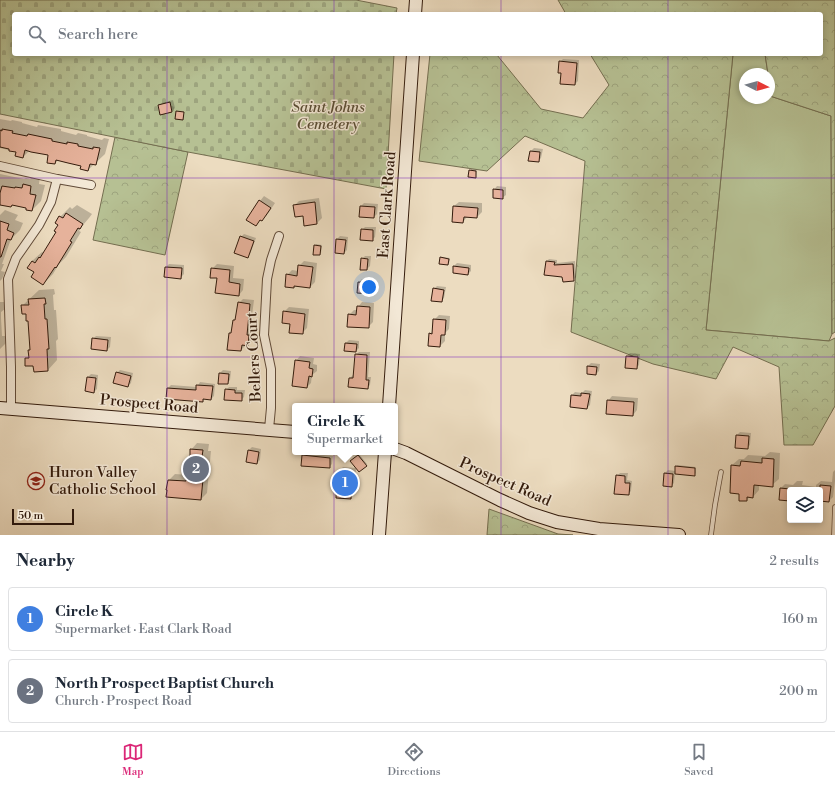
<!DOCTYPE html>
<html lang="en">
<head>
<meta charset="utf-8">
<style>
  :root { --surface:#fff; --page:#f2f2f3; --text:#1f2937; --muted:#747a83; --line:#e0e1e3; --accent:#db2777 }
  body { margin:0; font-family:"Libre Bodoni",serif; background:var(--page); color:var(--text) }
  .controls { position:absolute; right:12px; bottom:12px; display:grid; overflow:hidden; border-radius:4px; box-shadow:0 2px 6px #0003 }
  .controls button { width:36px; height:36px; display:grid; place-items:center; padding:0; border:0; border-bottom:1px solid var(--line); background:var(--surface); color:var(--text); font:20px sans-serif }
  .compass { position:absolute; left:739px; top:68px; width:36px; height:36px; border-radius:50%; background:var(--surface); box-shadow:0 2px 6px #0003; rotate:96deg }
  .scale { position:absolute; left:12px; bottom:10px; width:62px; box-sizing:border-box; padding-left:4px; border:2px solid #331b0c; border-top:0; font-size:11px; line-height:14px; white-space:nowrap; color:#331b0c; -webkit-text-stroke:3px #f3e8d6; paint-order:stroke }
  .you { position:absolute; left:369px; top:287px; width:14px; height:14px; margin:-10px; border:3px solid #fff; border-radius:50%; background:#1a73e8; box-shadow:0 0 0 6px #1a73e833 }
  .badge { display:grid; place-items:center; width:26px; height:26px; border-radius:50%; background:var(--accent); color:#fff; font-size:13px; font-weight:700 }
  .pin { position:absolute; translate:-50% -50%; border:2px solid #fff; box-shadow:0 1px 4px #0006 }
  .popup { position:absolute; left:292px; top:403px; width:106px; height:52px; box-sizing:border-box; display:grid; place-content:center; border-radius:4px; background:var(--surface); filter:drop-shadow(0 1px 3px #0005); font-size:13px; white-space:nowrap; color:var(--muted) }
  .popup b { font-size:15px; color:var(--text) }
  .popup::after { content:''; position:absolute; left:50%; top:100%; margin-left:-8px; border:8px solid transparent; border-top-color:var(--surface) }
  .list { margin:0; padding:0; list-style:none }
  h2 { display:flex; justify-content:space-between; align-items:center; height:52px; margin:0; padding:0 16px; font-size:17px }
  h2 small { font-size:13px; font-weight:400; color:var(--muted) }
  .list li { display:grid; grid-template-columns:26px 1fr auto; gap:12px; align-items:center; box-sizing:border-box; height:64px; margin:0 8px 8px; padding:0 8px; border:1px solid var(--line); border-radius:4px }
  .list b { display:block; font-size:15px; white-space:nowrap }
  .list p { margin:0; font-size:13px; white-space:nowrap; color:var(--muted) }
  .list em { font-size:13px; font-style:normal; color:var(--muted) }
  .icon { flex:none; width:22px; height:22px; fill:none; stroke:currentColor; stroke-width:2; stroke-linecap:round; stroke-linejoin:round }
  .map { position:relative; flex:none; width:835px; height:535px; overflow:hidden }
  .search { position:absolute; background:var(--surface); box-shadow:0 2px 6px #0003; left:12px; right:12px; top:12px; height:44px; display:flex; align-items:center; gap:10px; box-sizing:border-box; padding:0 14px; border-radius:4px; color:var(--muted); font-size:15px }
  .sheet { height:196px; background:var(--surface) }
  nav { display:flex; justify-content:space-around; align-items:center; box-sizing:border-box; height:56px; border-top:1px solid var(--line); background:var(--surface); font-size:11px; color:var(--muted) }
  nav a { display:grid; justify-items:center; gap:2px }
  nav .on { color:var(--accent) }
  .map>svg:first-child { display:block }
  .grass { fill:#b6c093; stroke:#746e50 }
  .forest { fill:url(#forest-crowns); stroke:#746e50 }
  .cemetery { fill:url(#cemetery-stones); stroke:#746e50 }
  .shadow { fill:#0003 }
  .building { fill:#e6b29b; stroke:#331b0c }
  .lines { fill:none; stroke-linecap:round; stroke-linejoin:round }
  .lane-casing { stroke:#614b39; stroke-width:5.5 }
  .street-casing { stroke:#614b39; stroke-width:10 }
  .secondary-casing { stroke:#331b0c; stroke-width:14 }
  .lane { stroke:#f3e8d6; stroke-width:4 }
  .street { stroke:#f3e8d6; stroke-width:8 }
  .secondary { stroke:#f3e8d6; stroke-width:12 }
  .grid { fill:none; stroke:#7b2cbf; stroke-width:1; stroke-opacity:0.55 }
  .labels { text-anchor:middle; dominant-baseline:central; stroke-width:3; stroke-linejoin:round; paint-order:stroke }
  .park-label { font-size:15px; font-style:italic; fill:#5a4d34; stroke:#f3e8d6 }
  .street-label { font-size:15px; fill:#331b0c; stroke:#f3e8d6 }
  .poi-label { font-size:15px; fill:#331b0c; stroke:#f3e8d6; text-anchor:start }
</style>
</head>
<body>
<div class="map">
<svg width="835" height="535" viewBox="0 0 835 535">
  <defs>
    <pattern id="forest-crowns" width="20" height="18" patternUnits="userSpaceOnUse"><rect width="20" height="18" fill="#b6c093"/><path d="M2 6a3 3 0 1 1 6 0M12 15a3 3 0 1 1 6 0" fill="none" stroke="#9da47e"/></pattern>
    <pattern id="cemetery-stones" width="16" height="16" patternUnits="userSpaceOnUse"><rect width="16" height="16" fill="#b6c093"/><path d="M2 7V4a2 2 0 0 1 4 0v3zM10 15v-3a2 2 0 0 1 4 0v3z" fill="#9da47e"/></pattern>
  </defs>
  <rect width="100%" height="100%" fill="#ecdcc0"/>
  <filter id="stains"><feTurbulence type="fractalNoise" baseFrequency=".005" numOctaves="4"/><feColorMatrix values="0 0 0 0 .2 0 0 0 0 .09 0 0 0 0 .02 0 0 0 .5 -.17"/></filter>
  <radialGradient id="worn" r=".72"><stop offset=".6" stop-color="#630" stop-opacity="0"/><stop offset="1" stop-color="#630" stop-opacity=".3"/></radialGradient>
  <polygon class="grass" points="733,54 765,54 768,74 745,74 745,98 769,98 769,85 770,96 831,116 832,334 829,341 706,330"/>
  <g class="forest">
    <polygon points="558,0 835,0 835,332 832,334 831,116 770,96 769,74 768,74 765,54 764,54 821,54 821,14 566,14"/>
    <polygon points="430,54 490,54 497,55 541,109 583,118 609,85 590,54 733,54 706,330 829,341 835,338 835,406 813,445 784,445 779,367 733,347 716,379 653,364 571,332 585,161 525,136 487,171 419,161"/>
    <polygon points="115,137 188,152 165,255 93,240"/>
    <polygon points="489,509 558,534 573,535 487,535"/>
  </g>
  <polygon class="cemetery" points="0,0 356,0 397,8 396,14 14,14 14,54 394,54 386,189 188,152 0,114"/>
  <g class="shadow">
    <polygon points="563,59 579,60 578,81 575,84 562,72 560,62"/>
    <polygon points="173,100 175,108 172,111 159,106 162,103"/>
    <polygon points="0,119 11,121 12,120 22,122 22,123 37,127 38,125 61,129 61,131 76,135 78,133 87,135 87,136 102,140 104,138 109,139 105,154 88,170 82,165 58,160 55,163 49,154 30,150 23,157 17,152 0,148"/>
    <polygon points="534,148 543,149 541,158 538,161 530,160 531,151"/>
    <polygon points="471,169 477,170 476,176 475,177 470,171"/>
    <polygon points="0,174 24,179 26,178 30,179 34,175 40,177 39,184 45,185 41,201 32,210 28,207 13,204 11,206 0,204"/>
    <polygon points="497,186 506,187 506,195 502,198 494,190"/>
    <polygon points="264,196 275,203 267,215 262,220 261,219 256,225 260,201"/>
    <polygon points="319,198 322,218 317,223 304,215 295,205 299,201"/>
    <polygon points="459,202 482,203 482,212 477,217 467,217 463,222 454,206"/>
    <polygon points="364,203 378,204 377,214 374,217 361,206"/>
    <polygon points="77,205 92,214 89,218 83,225 79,231 81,232 66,257 59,264 53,274 43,284 35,271 32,261 42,252 44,253 57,232 60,225 56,223 60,217 70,207 72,209"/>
    <polygon points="5,210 18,215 15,220 23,223 20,230 11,239 2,264 4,264 1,271 5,272 2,279 0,281 0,215"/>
    <polygon points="365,227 376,227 375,237 372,240 362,230"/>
    <polygon points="244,234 256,238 250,254 247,257 241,237"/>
    <polygon points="340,236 348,237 347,250 344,253 337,239"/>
    <polygon points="316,244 322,245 321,253 320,254 315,246"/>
    <polygon points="365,256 371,256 370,266 367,269 362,259"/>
    <polygon points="442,257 450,258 449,263 448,264 441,258"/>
    <polygon points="549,259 557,260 557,263 575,261 576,277 573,280 563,276 546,262"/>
    <polygon points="304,261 317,263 315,282 310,287 296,285 294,287 287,275 292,270 298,271 299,266"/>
    <polygon points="457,263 471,265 471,271 468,274 454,272 454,266"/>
    <polygon points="169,264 184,265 184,274 181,277 166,276 166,267"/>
    <polygon points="217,264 234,266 233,278 244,279 243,290 239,295 218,278 212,269"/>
    <polygon points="362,279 370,280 369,292 371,292 372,280 373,280 372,290 369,293 359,282"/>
    <polygon points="437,286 446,287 444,298 441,301 434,289"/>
    <polygon points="54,289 55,294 53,295 54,310 56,310 58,339 56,341 57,360 48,370 34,364 26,358 30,355 31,349 29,320 27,313 22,306 39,290"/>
    <polygon points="243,299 254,300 250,331 253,331 252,341 248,345 245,344 245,346 241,350 230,334 232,331 234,321 237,317 239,303"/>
    <polygon points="0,302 5,302 5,309 1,312 1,318 2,336 6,336 6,343 0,349"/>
    <polygon points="362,302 374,303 373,322 368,327 349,315 354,310 357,310 358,307"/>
    <polygon points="289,307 309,309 307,328 302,333 291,323 284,312"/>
    <polygon points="439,315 450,316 449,329 445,333 445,341 440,346 430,334 433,331 434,320"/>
    <polygon points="96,336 111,337 110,347 107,350 93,339"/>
    <polygon points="349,340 359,341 359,348 356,351 346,343"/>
    <polygon points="359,352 370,352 368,377 371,377 370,385 367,388 350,378 353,375 356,355"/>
    <polygon points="630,353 640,354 639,365 636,368 627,356"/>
    <polygon points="300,356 314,358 313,364 317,365 317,371 312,375 311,383 307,387 296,361"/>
    <polygon points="591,363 600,364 599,371 596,374 588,366"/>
    <polygon points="120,370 133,373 131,383 128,386 117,373"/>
    <polygon points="223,370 231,371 230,380 227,383 220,373"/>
    <polygon points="91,374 98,375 97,389 94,392 88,377"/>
    <polygon points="200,382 215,384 214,396 211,399 205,398 203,401 168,388 171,385 197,387"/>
    <polygon points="229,387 237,387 237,390 245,390 244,397 241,400 226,390"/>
    <polygon points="585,390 592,391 590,405 587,408 572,395 575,392 582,393"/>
    <polygon points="612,396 638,398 637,410 633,415 608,401"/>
    <polygon points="740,432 751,433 750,445 747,448 737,435"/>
    <polygon points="197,443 209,444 208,451 211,451 207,493 201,499 169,480 175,474 188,475 191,455 191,450"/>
    <polygon points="252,447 261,449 260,460 257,463 249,450"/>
    <polygon points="770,452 780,453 779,479 772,485 759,485 759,490 753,497 750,496 747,500 740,493 732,465 739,459 744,459 748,455 765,456"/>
    <polygon points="306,453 333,456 332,464 329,467 303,456"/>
    <polygon points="359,454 367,464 359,471 351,461"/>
    <polygon points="677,465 696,467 696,473 694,475 675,473 674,483 671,486 665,473 668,470 676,471 676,467"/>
    <polygon points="343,467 356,468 355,493 350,498 337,497 338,472"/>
    <polygon points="835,470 835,481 833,497 829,501 820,500 820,490 790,490 790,500 781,488 785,484 793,485 797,481 803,481 802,485 816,487 816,485 821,481 832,482 833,472"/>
    <polygon points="620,473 628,473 627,480 632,481 631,491 628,494 617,476"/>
  </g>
  <g class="building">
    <polygon points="559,61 577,63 575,85 560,84 561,73 558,73"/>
    <polygon points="170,102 172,112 160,115 158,105"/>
    <polygon points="176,111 184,112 183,120 175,119"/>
    <polygon points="2,129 13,131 12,133 27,136 28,134 52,139 52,141 67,144 67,142 78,144 78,146 93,149 93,147 100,148 96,165 90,164 88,171 80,169 81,166 68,163 56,160 55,164 47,163 48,155 31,152 25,150 23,158 15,156 16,152 9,151 9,149 0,147 0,130 2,131"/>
    <polygon points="530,151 540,152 539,162 528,161"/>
    <polygon points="469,170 476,171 476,178 468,177"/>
    <polygon points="23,184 31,186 30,194 36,195 32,211 26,210 26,208 12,205 11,207 0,205 0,193 2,186 15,188 15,187 22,188"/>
    <polygon points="493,189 503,190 503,199 493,198"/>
    <polygon points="259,200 271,208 262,221 260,220 256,226 246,220"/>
    <polygon points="315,202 317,224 304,226 303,216 295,217 293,205"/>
    <polygon points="360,206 375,207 374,218 359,217"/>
    <polygon points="453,206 478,208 477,218 464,217 463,223 452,222"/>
    <polygon points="66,213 83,224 80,229 78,228 70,241 72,242 56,268 55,267 43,285 31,277 34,272 27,268 32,261 35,263 39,257 40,258 56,232 54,231 58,225 55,223 59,216 63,218"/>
    <polygon points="0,221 9,224 7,230 14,233 11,240 7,239 1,257 0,257"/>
    <polygon points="361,229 373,230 373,241 360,240"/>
    <polygon points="240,236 254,241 248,258 234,253"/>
    <polygon points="336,239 346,240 344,254 335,253"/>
    <polygon points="314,245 321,246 320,255 313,255"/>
    <polygon points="440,257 449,259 448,265 439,264"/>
    <polygon points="361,258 368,259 367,270 360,270"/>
    <polygon points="546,261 555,262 554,265 573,264 574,281 563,282 562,277 544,275"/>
    <polygon points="298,265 313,267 310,288 294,286 294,288 285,287 286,274 297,276"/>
    <polygon points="453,266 469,268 468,275 453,273"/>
    <polygon points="165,267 182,268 181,279 164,277"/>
    <polygon points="211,268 230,270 229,282 240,284 239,296 215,293 217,278 210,278"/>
    <polygon points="358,282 370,283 370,294 357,293"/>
    <polygon points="433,288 444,290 442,302 431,301"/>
    <polygon points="45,298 46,304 44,304 45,319 47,319 49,349 47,349 48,371 34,372 33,366 25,366 25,358 29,358 28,350 30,350 28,321 26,321 26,314 22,314 21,305 29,305 28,299"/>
    <polygon points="238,302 250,304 247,335 249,335 248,346 242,345 241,351 227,350 229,333 231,333 233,320 235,320"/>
    <polygon points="357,306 370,307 369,328 347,327 348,314 356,315"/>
    <polygon points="283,311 305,314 303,334 289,333 290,324 282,323"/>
    <polygon points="433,319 446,320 445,335 441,335 440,347 428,346 429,333 432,334"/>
    <polygon points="92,338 108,340 107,351 91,349"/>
    <polygon points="345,343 357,344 356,352 344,351"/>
    <polygon points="355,354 367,355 366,380 369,380 368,389 348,387 349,378 353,378"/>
    <polygon points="626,356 638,357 637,369 625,368"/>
    <polygon points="295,360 310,362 309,368 313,369 312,377 309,376 307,388 292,386"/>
    <polygon points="587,366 597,367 596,375 587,374"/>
    <polygon points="116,372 131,376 128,387 113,383"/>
    <polygon points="219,373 229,374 228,384 218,384"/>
    <polygon points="87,377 96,378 94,393 85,391"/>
    <polygon points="196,385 213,386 211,400 203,399 203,402 166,399 167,388 196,390"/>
    <polygon points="225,389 235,390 235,393 242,393 242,401 224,400"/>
    <polygon points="581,393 590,394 587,409 570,407 571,395 581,396"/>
    <polygon points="607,400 634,402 633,416 606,414"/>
    <polygon points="736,435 749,436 748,449 735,448"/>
    <polygon points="190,449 203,450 202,457 205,458 201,500 166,497 167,490 166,490 168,480 186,481 189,456 190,455"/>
    <polygon points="248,450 259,452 257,464 246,462"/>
    <polygon points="302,455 330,458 330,468 301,466"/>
    <polygon points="358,455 367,466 359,472 350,461"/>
    <polygon points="762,458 774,459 773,487 754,485 753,498 747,497 747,501 739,501 739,494 730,493 731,465 740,466 741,461 762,463"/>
    <polygon points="675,466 695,468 695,476 675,474"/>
    <polygon points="337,472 352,473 351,499 336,498"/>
    <polygon points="664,473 673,474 672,487 663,486"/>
    <polygon points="616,475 625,476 625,483 630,483 629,495 614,494"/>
    <polygon points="820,485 831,486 829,502 820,501"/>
    <polygon points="780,488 790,489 790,501 779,500"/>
  </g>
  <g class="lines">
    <g class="lane-casing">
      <g id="lane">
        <polyline points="711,535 715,505 721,472"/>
        <polyline points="834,535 835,507"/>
      </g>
    </g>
    <g class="street-casing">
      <g id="street">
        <polyline points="0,166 57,179 91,185"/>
        <polyline points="11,409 11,367 8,279 16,258 39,225 51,202 57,179"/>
        <polyline points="269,429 271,408 271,369 264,335 267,279 271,260 279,236"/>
      </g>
    </g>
    <g class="secondary-casing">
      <g id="secondary">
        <polyline points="415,14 416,0"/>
        <polyline points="389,406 413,54"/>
        <polyline points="0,408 295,432"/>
        <polyline points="395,449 406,453 500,500 529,513 557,522 599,529 679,535"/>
        <polyline points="379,535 385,452"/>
      </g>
    </g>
    <use href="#lane" class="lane"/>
    <use href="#street" class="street"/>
    <use href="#secondary" class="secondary"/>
  </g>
  <path class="grid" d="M167,0V14M334,0V14M501,0V14M668,0V14M167,54V535M334,54V535M501,54V535M668,54V535M0,178H835M0,357H835"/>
  <defs>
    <g id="school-ring" transform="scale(0.9)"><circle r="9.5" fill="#f3e8d6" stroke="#8f2418" stroke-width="1.5"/><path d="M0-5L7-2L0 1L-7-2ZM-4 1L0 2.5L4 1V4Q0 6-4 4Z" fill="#8f2418"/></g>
  </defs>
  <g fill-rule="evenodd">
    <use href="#school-ring" x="36" y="481"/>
  </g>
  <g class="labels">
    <g class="park-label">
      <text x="328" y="107">Saint Johns<tspan x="328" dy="17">Cemetery</tspan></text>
    </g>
    <g class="street-label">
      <text transform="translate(387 205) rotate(-86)">East Clark Road</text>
      <text transform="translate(254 357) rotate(-93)">Bellers Court</text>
      <text transform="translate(149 404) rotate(5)">Prospect Road</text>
      <text transform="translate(505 482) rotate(24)">Prospect Road</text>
    </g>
    <g class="poi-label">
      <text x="49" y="472">Huron Valley<tspan x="49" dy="17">Catholic School</tspan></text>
    </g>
  </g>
  <rect width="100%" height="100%" filter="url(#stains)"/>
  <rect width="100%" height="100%" fill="url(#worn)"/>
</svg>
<div class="controls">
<button><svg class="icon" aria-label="layers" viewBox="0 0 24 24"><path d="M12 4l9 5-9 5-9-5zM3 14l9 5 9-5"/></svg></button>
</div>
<svg class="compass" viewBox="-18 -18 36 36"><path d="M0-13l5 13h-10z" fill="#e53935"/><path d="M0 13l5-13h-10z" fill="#747a83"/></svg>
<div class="scale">50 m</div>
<div class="you"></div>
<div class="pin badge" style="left:345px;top:483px;background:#3f7fe0">1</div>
<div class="popup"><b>Circle K</b>Supermarket</div>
<div class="pin badge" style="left:196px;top:469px;background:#6b7280">2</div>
<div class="search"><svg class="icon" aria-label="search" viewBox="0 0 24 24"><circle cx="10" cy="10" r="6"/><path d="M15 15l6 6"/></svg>Search here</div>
</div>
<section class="sheet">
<h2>Nearby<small>2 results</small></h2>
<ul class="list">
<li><span class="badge" style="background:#3f7fe0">1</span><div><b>Circle K</b><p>Supermarket · East Clark Road</p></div><em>160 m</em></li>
<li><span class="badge" style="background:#6b7280">2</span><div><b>North Prospect Baptist Church</b><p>Church · Prospect Road</p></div><em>200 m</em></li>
</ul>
</section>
<nav>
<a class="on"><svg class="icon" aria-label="map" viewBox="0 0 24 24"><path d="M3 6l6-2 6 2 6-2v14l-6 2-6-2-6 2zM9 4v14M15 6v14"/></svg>Map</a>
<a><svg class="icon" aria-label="directions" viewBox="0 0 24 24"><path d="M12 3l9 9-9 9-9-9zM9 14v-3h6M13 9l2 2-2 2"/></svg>Directions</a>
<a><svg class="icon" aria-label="saved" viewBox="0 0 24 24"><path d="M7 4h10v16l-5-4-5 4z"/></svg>Saved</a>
</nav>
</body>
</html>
